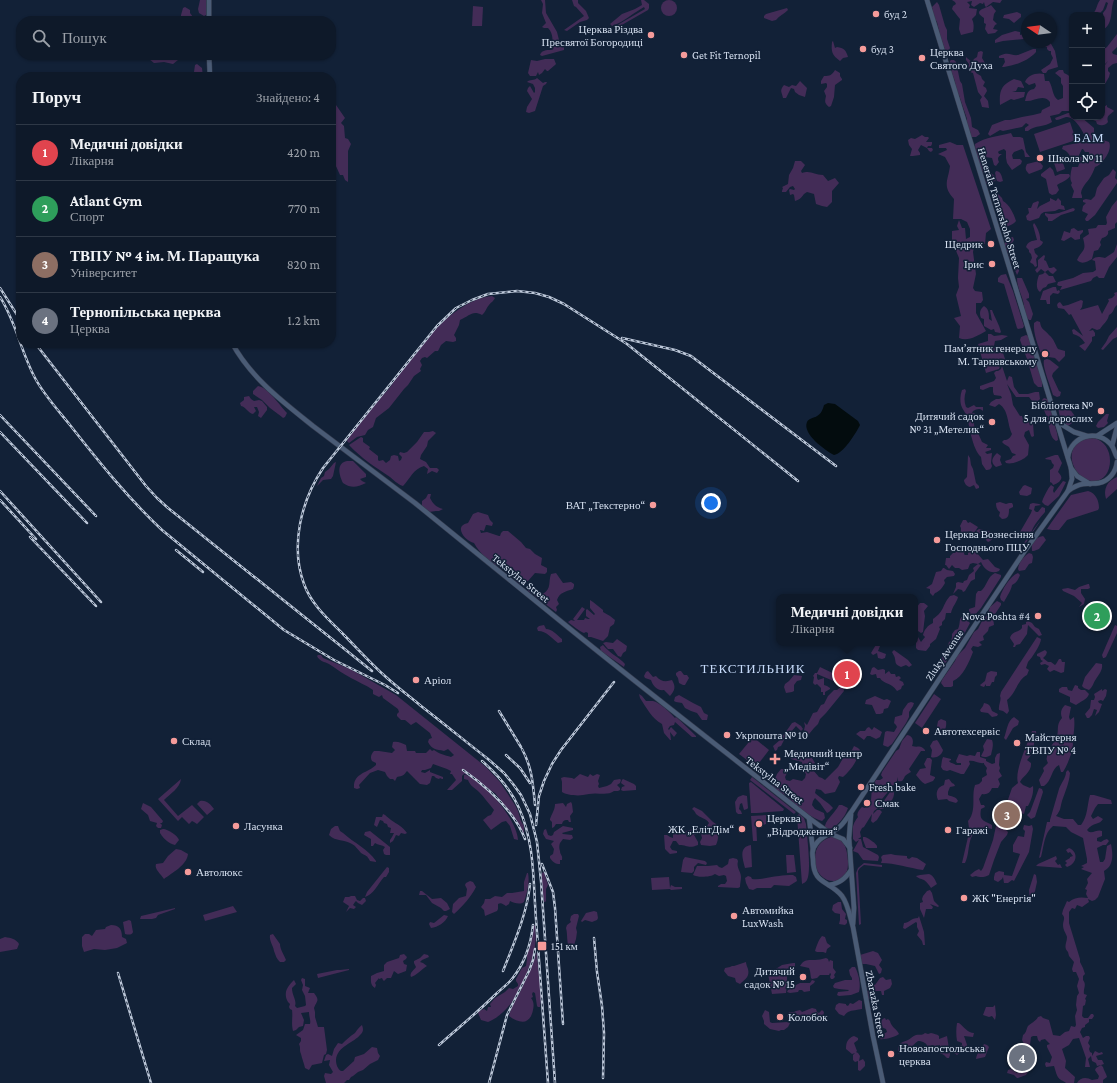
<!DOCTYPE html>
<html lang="uk">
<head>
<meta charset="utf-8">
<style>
  :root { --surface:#0e1929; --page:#172231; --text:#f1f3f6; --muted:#9ba0a8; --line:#2e3846; --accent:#f59b9a }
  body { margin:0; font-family:"Crimson Pro",serif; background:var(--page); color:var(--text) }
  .controls { position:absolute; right:12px; top:12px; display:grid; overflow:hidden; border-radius:8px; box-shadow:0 1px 3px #0004 }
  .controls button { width:36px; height:36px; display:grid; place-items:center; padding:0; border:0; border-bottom:1px solid var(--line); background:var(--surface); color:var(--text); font:20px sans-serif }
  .compass { position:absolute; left:1021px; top:12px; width:36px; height:36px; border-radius:50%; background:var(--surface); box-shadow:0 1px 3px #0004; rotate:283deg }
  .you { position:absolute; left:711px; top:503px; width:14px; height:14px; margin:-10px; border:3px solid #fff; border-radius:50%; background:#1a73e8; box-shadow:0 0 0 6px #1a73e833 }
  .badge { display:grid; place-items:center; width:26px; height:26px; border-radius:50%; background:var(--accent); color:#fff; font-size:13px; font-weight:700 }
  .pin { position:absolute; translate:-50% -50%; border:2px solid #fff; box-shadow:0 1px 4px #0006 }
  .popup { position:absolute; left:776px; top:594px; width:142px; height:52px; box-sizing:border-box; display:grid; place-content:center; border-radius:8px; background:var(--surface); filter:drop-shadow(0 1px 3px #0005); font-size:13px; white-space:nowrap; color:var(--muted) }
  .popup b { font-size:15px; color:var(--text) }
  .popup::after { content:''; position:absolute; left:50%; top:100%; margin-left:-8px; border:8px solid transparent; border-top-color:var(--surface) }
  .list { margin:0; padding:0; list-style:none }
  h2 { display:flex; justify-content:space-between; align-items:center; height:52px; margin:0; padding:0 16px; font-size:17px }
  h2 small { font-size:13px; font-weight:400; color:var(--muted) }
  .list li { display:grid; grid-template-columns:26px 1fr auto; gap:12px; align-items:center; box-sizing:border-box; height:56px; padding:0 16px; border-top:1px solid var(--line) }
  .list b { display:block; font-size:15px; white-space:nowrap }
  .list p { margin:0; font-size:13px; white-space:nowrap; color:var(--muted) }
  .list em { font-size:13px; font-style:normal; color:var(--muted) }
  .icon { flex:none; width:22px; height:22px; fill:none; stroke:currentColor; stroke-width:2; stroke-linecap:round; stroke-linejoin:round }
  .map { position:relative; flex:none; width:1117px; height:1083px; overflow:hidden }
  .search { position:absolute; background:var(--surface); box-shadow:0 1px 3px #0004; left:16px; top:16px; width:320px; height:44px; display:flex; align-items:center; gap:10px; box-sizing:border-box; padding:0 14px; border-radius:16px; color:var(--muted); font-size:15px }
  .panel { position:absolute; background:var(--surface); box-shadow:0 1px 3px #0004; left:16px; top:72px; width:320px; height:276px; border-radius:16px }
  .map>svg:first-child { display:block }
  .green { fill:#432c57 }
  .water { fill:#030c0e }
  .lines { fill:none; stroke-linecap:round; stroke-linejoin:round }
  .stream { stroke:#030c0e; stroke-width:1 }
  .secondary-casing { stroke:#343c4f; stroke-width:5.5 }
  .secondary { stroke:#4a5b75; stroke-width:4.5 }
  .rail-casing { stroke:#bdc8d9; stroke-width:2.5 }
  .rail { stroke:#122137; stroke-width:1; stroke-dasharray:3; stroke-linecap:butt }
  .poi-dot { fill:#f59b9a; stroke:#122137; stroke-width:1.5 }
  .labels { text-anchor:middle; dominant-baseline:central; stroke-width:3; stroke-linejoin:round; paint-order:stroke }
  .poi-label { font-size:11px; fill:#d5dfef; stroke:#122137; text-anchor:start }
  .street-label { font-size:11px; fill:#d5dfef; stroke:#122137 }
  .quarter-label { font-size:13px; letter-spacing:1px; fill:#c7dbfa; stroke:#122137 }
</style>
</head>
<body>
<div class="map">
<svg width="1117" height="1083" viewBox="0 0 1117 1083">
  <rect width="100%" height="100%" fill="#122137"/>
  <g class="green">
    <circle cx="669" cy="8" r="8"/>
    <polygon points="200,0 206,0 206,15 204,16 199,13 198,9"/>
    <path d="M541,0H545L546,13L557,32L559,40L564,47V50L542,56L540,55C542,50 546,50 551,50L553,49C552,41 554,34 548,28H544L542,27L546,23L542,13L543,4Z"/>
    <polygon points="572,0 578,0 578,3 586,11 589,18 587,20 580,22 567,31 564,30 584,16 576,7 574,6"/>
    <path d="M641,0H644L649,4V8L648,10L620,26L614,27L645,9L644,7C633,13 624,22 612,26L610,24L622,14L635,9L642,5Z"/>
    <path d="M952,0H1002L1000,3L993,2L986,7L985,6L984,2L983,4L980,3L974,7L971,5L972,1L967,2L970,5L969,8L977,9L976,15L972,19C974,23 974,27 973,32L961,35L959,29L960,19C957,16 955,12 952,9L953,6L956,4L955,2Z"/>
    <path d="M1100,0H1114C1110,9 1114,25 1102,30L1103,13L1106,9L1108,3L1106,2L1103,10L1098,15H1091C1097,12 1096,5 1100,0Z"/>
    <polygon points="937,2 939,5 945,26 947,30 947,39 950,48 948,52 945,50 940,35 937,22 934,18 932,7"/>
    <path d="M991,5L996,11L994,14L993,20L997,24L995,25L993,29L998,30L995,33L988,34L985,29L986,24L984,23V18C972,10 985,9 991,5Z"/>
    <polygon points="473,6 483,7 482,26 472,26"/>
    <polygon points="185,7 190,10 190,13 193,17 197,19 197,21 181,21 181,15 183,8"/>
    <path d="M787,8L788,10C784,14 779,16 776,20L772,21L764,18V16L766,14Z"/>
    <polygon points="1017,12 1021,14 1021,17 1014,23 1009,19 1003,18 1004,15"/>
    <polygon points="1015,31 1020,32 1020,35 1027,33 1027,37 1024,39 1003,41 995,43 995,40 1002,35"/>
    <polygon points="1117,34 1117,47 1112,52 1113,54 1117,55 1117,63 1113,64 1108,68 1108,71 1110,73 1109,77 1102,89 1102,69 1108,61 1102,67 1102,55 1104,51 1104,49 1107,47"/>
    <path d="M833,41L835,48L837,47C844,48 846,50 848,57L843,58L840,61C832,55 831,52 832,42Z"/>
    <polygon points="1050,42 1055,51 1058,67 1048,70 1046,73 1043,73 1041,70 1050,64 1053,58 1051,54 1051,51 1049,51 1047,49 1047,47 1040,46 1041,44"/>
    <path d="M1033,49H1036V52C1028,61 1016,65 1004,67H1002L1005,62L1004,58H999V56C1009,51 1011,56 1018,55C1023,53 1028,51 1033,49Z"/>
    <polygon points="981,51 983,52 982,58 985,63 977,69 976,73 981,76 982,79 985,82 983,86 986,88 987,91 984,96 988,101 989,108 982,107 980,100 982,97 978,92 973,73 970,72 968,70 969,64 966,60 966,57 967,58 972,62 974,59 977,57 978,52"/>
    <polygon points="161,57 166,58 173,57 178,60 173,64 164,62 154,63 149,59 152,58"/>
    <polygon points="545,59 554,59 556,64 555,65 548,71 547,71 545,69 542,73 539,75 538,72 536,76 530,76 528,73 531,60 537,61"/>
    <path d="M951,60H954L956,62L960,81L962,84L965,102L971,118L972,127L978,130L980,134L976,137H971L970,131L967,127V119L959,95L955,90C958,80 948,71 950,61Z"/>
    <polygon points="197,64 202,68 203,77 187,77 188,74 194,72 195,65"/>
    <path d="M835,70L840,73V76L842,79V80L835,85L834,97L831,106L829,107C824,103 825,101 826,96L824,91L827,87V84L826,83L821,84V81L824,76C830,76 832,75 835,70Z"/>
    <path d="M1059,70H1063L1064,73L1068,75L1072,79V109L1069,111H1062L1059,114L1050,116L1052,122C1045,127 1035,125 1028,131H1025V128L1029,125L1026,123L1022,127L1003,131L1000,130L990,136L988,134L992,125L1005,120H1010L1022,117L1033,115L1041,113L1042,110L1050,106V102C1043,93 1034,102 1025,101C1027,94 1027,90 1034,89L1036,86L1035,83L1029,85L1025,82C1027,75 1037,72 1044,74L1045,81H1049C1053,87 1052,96 1058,100L1063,98V86L1061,83V78L1055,73Z"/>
    <path d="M537,78L543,83L545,82H547L546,84L543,86L535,111L529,113L526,112L527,107L532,99L527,91L528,88L530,86L534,93L535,92V88L533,84L527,82C530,79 534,81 537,78Z"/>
    <path d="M1014,79L1021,81L1024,87V88L1018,87L1016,91L1012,92H1025L1024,97L1014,100L1011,99L1000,105C999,91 1001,85 1014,79Z"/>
    <path d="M800,81L807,88L805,97L799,95L795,92L794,89L791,88L786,98H783C782,92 779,91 784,85L789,87L792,85L796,86Z"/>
    <polygon points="336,105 345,118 341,123 344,126 345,138 348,139 351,144 348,151 348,182 345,180 343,175 340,175 331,155 331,115"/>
    <path d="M1107,105V107L1113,110L1114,111C1110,115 1106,115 1108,122C1105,126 1101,126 1097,124L1096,121L1090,119L1089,117H1102V108Z"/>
    <path d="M1068,113H1072V117H1081L1094,128V134L1100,139L1109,142C1113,150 1102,165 1095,167C1094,170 1092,174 1091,176C1087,183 1082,186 1081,193L1082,196V198H1072L1074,191L1071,185L1072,183C1069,179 1071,172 1072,167H1078L1079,164L1078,161L1080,157H1084L1085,160L1089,157V152H1085L1083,149H1082L1076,161L1074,164L1071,162C1071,156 1068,151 1062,149L1063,146L1082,142L1086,138C1083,132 1075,116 1066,117C1062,118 1059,120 1056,120L1055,118Z"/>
    <polygon points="1070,122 1076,140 1040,152 1034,134"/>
    <path d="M1011,133L1013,137H1020L1023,138L1026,152L1030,157H1025L1024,151L1022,149L1014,152L1012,155L1013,159H1020L1022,161L1021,164L1012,170L1007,163L1006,158V151L1004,149L999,151L998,152L999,154H1002C998,157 997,158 999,162L996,166L994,165L992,158L985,157H983V162C987,165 990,169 990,173L985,175C980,169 975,152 975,144C985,137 1000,136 1011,133Z"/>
    <polygon points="922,135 925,137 928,137 929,138 926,142 932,142 932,144 931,146 928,146 927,148 932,148 933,150 931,152 929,151 927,148 921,145 918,150 920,153 920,155 913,156 910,156 912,149 909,145 908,140 911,138 915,139"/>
    <path d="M950,142L957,145H963L991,229L986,233L985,244L975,242L973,252L976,274L973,288L975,291L982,292L983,300L981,303H976V313L986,331C977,336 968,342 959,338L960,326L954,318L961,316L956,295L959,287L958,278L959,258L952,241V231L959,230L957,226L959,220L962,228H965L966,239L970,237V229L967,222L961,219H953L954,199C942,186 948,181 950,166L945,157L938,154L947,150L946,148H939V145Z"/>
    <polygon points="1060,154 1065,169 1057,172 1052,157"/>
    <path d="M795,161H801L805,165L801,171L802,173C811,170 814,175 823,175L828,181L835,178L839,183L832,191V202L827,207L822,206L816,204L814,194L807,192L804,194C801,198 799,200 795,201L794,195L793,194L790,195L789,190L790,189L794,190L795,189L793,186L790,187L786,192H782V191L783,188L782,187L788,184L789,175L793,168Z"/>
    <path d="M1039,161L1043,166L1042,169L1029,174C1025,170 1025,168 1027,164Z"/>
    <path d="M1050,167L1053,170L1055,176L1060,174H1069L1070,176C1067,181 1061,182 1057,185L1059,190L1056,194L1052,195L1049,193L1046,179L1041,176V174Z"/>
    <polygon points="1113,169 1116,172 1115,178 1117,180 1117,183 1095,215 1088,221 1086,221 1085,219 1088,214 1082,211 1083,206 1086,203 1083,202 1083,200 1086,199 1091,200 1095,196 1097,188 1104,178 1109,175"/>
    <path d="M996,171C1001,171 1002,177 1003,181L1000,182L997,181L996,178V180L990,185L986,183C985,178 987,175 991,173L996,177L995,173Z"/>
    <path d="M998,194L1002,198L1003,201C1009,204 1014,214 1016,221C1012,226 1006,226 1001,229L998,217L999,209L997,198Z"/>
    <polygon points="1050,198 1056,201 1058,198 1061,201 1061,205 1064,206 1065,210 1059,209 1055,211 1044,212 1041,214 1039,218 1030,221 1027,220 1026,216 1029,213 1028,208 1031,208 1033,203 1038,201 1039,202 1037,209 1040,206 1050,201"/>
    <path d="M1117,200V222L1115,224V228L1108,231C1109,235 1106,237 1102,238L1100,242L1101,245L1098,250L1094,251L1092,259C1087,262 1082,265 1077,260C1082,249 1087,252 1083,238L1089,234L1088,229L1096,228L1098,225H1106L1107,223L1106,217L1112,206Z"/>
    <path d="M1073,208L1075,209L1074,211L1061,215L1052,221H1048V218L1045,215V213C1056,216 1063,211 1073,208Z"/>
    <path d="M1034,223C1037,226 1041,236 1040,240L1043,242C1042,246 1037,248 1034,249L1035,253L1038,256L1036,259L1037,266L1035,267L1033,264L1031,263L1030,262L1032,258L1031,254L1029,252V250L1026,247C1028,241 1032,241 1037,240L1033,225Z"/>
    <polygon points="1074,228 1078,231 1083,230 1083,232 1080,235 1080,239 1075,240 1071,237 1064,241 1061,240 1064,231 1070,233 1071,229"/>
    <polygon points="1013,237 1014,240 1010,246 1013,256 1016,258 1019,268 1019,271 1017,275 1004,244 1008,238"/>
    <path d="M1117,244V257L1109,267L1104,278H1099L1097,276L1093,278L1091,281L1060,290L1062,286H1059L1057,285L1058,282L1073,278L1083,273L1093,272L1096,270L1095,261L1092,260C1096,256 1099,257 1105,258L1114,252Z"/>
    <polygon points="1044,255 1045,256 1044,260 1046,261 1049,268 1051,268 1054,267 1057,270 1053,274 1051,273 1048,270 1045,272 1041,269 1037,273 1035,270 1038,267 1038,260"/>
    <path d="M1045,272L1049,276H1053L1056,282L1048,284L1046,287L1043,288L1040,292C1035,289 1037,280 1039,275L1043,274Z"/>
    <polygon points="1006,274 1013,291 1024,326 1023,328 1018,329 1017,328 1004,284 998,282 998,278 1001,275"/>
    <path d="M1017,278H1022L1029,294V298L1026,299L1029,302L1033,314L1031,320H1029C1024,315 1025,308 1023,301C1021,293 1017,287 1017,278Z"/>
    <polygon points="1053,287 1056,287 1057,291 1059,290 1060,292 1058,294 1053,293 1050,296 1050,304 1047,304 1046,300 1040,300 1043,291"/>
    <path d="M1117,292V305C1113,308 1114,313 1109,315C1108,321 1103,324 1100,329L1097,330L1092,328L1089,331L1093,330L1095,333V336L1092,337V341L1085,351L1079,346L1085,343C1082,338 1078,335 1073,334L1072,330L1074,329L1083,336L1071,314L1069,315L1064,309L1058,308L1057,305L1058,303L1060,302L1063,306L1068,305L1081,300L1083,301L1082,307L1080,310L1098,305L1102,314L1109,301L1108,299L1112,298L1115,295L1114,293Z"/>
    <path d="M492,296L495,298C493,302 491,302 489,305C486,308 486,312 482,315C472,310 470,316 460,320L459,325L454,335L456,338V341L453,342L446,341L441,345L438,351H435L427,358L425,357L422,358L420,361L422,365L420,369L421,371L414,376L408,385L404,389L389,408L376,418L373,427L368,430L365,435L357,437L349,443L347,441L349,435C354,431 357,425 361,421C368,413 374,405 381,397C385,393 390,388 393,383C414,352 452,300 492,296Z"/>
    <path d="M984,306C989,309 989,314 989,319L992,321L990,310H992C995,318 999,324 1001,332L1000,333L995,332L994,329L991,330L984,326V319L981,318C979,313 980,309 984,306Z"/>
    <path d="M1037,321L1040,322C1041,330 1044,329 1049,335C1054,339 1055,344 1058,349L1065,351V356L1059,362L1055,358L1042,356C1038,346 1033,333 1034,323Z"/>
    <polygon points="1117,327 1117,337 1113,339 1103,350 1101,349 1106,342 1109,336"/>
    <polygon points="988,334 991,334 994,336 1002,335 1008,336 1001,340 995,341 994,346 999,353 1003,353 1005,359 1009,359 1012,363 1011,364 1009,365 1002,361 999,369 986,373 978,344 988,341"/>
    <polygon points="1026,335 1028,336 1032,346 1036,363 1042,380 1042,387 1038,387 1034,383 1027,359 1020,340 1021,337"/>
    <path d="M1047,359L1050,360L1059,367L1053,373L1052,376L1059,391L1061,392L1060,396L1057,397L1053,395C1051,387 1042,367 1044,360Z"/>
    <path d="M1002,366L1007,381L1009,376L1012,377L1014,387L1019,394H1028L1035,392H1039L1040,399L1038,401H1032L1029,397H1016L1007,384L1011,394L1013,405L1020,416H1022L1023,420L1033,424L1034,436L1032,437L1031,436L1029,430L1025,432L1024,436L1029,445L1028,455C1024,460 1012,465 1006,463L1005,461L1011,459L1013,456L1016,455L1015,454L1012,453L1009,447L1004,444L1002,442L1004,440C1008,440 1010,438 1012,434C1007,424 1009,410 999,404L995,407L989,405L991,402L996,399H999L1002,398L1001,396L994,395L993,392V387H990L983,390L980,389V386L994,381L996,378L994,373L996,371H998L1001,369Z"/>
    <path d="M258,386C268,387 280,406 287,413L285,417L283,418L282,417L270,408L262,400L253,394V391Z"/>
    <path d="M965,389L966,391C964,396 964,402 966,407L968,408L974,405L976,407H983V411C980,408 977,409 973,411L972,413H975L973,416L975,432L978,433L982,442L988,445L986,448H991V450L985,452L987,454L992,453L991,463L992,466C991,469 990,470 986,470L982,464L981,457C972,448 970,428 967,417C966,413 962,409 961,405C960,401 960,395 962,390Z"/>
    <path d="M249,396L251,399L254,401L259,400L262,401L267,407V410L261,418L258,416L259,412L257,407H254L256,411L253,414C248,413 246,407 241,406L240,403L244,400V397Z"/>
    <path d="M1044,398L1047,399C1049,403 1053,415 1052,419L1048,420L1042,405V400Z"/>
    <path d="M1063,404C1070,407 1074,415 1078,421V423H1072L1068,426L1066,425V422L1061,420L1059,413L1058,407Z"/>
    <polygon points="1106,414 1109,414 1107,421 1108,423 1104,427 1098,428 1096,426 1098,422"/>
    <path d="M1050,421H1052C1055,424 1058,435 1058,440L1056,441C1050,438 1050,429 1048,423Z"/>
    <path d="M433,431L436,433L428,441L427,446L421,455L420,459L426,462L430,468H437L439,470L437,473L432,471L427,474L428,469L424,466C413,469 410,479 403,486C397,484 394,480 390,477C375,467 361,458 349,445L361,437L363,438V442L370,447L369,449L378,456V460L379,461L383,460L386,463L390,460L391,456L394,455L398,456L399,461L401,460L402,457L399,454L400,452L404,453L407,452L417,442L424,432H429Z"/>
    <path d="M1093,438C1117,442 1115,484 1091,481C1071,478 1059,440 1093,438Z"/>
    <path d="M997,453L1001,456L1000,460L1002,465L996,467C990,462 992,458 997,453Z"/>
    <path d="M968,455L970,458L971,465L973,469L976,483L979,486V488L976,489L974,485L970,487C967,487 964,483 964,480L967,477Z"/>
    <path d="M1055,455H1058L1062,463L1058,472C1059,473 1060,474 1061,476C1063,480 1057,484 1053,485L1052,483L1050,482V470L1053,468L1054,465L1052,463L1051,460L1045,459L1046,458Z"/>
    <path d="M347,461H353L366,474V477L360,479L362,481L366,483C357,487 352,489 343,483C339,475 336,463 347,461Z"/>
    <polygon points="336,462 333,476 331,479 323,480 317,486 321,478 324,476 325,472 329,469 334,463"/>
    <path d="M1117,477V489L1106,499C1103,489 1107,481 1117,477Z"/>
    <path d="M1063,481L1066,482L1059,496L1048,506L1045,505L1042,502C1043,498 1048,488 1051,485L1054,487L1053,491L1054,493Z"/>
    <polygon points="1025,485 1032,488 1031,494 1027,496 1020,495 1019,492 1023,486"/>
    <path d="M1088,491C1096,493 1099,501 1099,508L1098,510L1067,520L1059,530H1052L1047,529L1051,523L1071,495Z"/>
    <path d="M428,494H431L430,498C433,504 436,507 443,509L439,511H436L429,512L422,507V501L426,498Z"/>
    <path d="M1000,502L1006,504L1009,503H1012L1013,505V507L1009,509C1009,514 1009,519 1002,519L999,516L1000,512C997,510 996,507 996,503Z"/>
    <path d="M1033,503L1039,504L1041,505L1035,506L1034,510L1036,512H1038L1042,507L1045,508V512C1040,518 1034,524 1031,533L1040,521L1039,523L1023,547H1021L1031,533L1026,537L1021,536L1020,532L1031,513L1032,510L1029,509L1030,504Z"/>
    <path d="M478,512L488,515L490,520L493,523L492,526L487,525H486L484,531L480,530L481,533L487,532L499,536H500L501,533L503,531H508L521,542L526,548L530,549L535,554L542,558L541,565L547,568V572L545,574L535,573L528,581L523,582L522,584H519C513,578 506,571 499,567C489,561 480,554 474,543C465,541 453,526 468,523L473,514Z"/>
    <polygon points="963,520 966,520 968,523 970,522 978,527 974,533 970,531 968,534 965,534 961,532 961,528 960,526"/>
    <path d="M979,529C986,531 989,529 994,536C993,539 991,541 988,542L986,540L985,536L977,532L976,531Z"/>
    <path d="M1043,536L1044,537L1046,540L1039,549L1034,551H1032C1031,542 1034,538 1043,536Z"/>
    <path d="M959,546H963L965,550L964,554L965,555H968V553L971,551L976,552L983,560L988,559L995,567L1000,569L999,571C991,575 984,569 981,562L978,564L981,565L975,573V579L971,581L965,591L963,592L962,590L958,589L953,594L956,587V583L958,582L963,583L964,581L967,580L969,575L974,571L973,568L978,564L973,563L970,564L968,569L962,570L959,568H955L952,565L949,569L946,565H945L946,558H950V556L953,553H955L957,551Z"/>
    <path d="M1029,553L1032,554L1033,557L1032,563L1029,564L1025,570L1019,571L1018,569C1019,562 1023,557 1029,553Z"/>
    <path d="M943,568H944L947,570L953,571L955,574L954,576L947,577L944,580L945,583C943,587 939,592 935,593L933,596L930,593V589L926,588L932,584L936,572L941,571Z"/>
    <path d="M556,573L563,583L571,582L574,584V586L573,589C565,592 560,592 557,600L559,604L556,607L557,610L556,612L528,591L527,587C533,587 537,593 543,594C552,588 548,582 551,574Z"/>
    <path d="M995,573L1001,575V577L981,608L972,618L970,617V615L969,613V609L975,607L976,594L978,591H981C987,586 987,577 995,573Z"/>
    <path d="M1018,573L1020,575C1018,580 1017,582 1012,585C1011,591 1007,596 1004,602L1001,600L1000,597C1002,590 1010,576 1018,573Z"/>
    <polygon points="1088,584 1089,584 1090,588 1088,589 1081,589 1081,593 1085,599 1084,604 1079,607 1082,603 1074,596 1063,591 1062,589 1068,588 1075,590 1079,587"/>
    <path d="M954,595L958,597C957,602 952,607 951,613H946L945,619L942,622V625L939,627L940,629L936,639L930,644V646L926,651L918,650L916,648V642H915V637H918L921,642L925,637L923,635C924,630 928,625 933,623V619C945,611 942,605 950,596Z"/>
    <path d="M590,600L593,602L603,610V612L610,616L615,620L614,624L610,627L608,636L603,641L591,637H588V633L586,632L584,633C582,633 570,624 568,622L571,620L575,621L573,619L582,607L585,609L577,620H584L585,618L588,619H590L586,616V610L587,609L594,615L595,614L590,608Z"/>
    <path d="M997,601L1001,603V605L993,617L994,625L989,627L988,631L983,636L984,640L979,642L982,645L978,647L973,646L971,649L973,652C969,662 963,677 953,681V686L951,687H944L941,683L942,680L955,661L957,656L965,648L974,632L978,629L982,621L988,614L990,607Z"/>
    <polygon points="920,603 924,603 928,606 924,611 925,616 923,632 921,633 915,629 915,612 916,612 916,608"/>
    <path d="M963,616L970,623L961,640L947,657V661L944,664L939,672L932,680L930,678L938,663L946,651L949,642L951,641L952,637V634L955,630L958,629C961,623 958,619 963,616Z"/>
    <path d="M1028,621L1032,623L1035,627L1039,629L1042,635L1039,636L1028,625L1027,634L1020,644L1016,645L1015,647H1013L1014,644L1010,638C1012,631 1018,633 1022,628V625L1026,624V622Z"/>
    <path d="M544,625L546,629C552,629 557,635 562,639V642L558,643C551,638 547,631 538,631L537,628L539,626Z"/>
    <polygon points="1115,625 1117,626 1117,633 1106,657 1104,658 1103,658 1102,655"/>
    <path d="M1037,637L1041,639C1041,644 1032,658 1028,662L1026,668L1029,670L1027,675C1018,679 1016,693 1007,700L1009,711L1007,714L1003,711L999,710C998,705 1002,700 1000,696L1001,692Z"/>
    <polygon points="617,639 627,646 626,651 623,653 621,657 618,656 613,649 608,649 603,643 606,642 613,643"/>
    <polygon points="877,643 883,643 883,645 880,646 878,651 886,654 885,658 882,659 878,658 877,653 873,655 871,653"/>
    <path d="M603,645C609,653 619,657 625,664L624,667L601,651L600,647Z"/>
    <path d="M894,650L908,660L912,665L909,667L906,665L901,667C895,664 896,664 895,659C895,657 893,654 892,652Z"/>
    <polygon points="1045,650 1047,652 1046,655 1043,658 1048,662 1051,662 1055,665 1056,664 1059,659 1061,659 1062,662 1065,662 1064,672 1061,673 1054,670 1050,672 1047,669 1049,666 1045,664 1041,665 1040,663 1043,661 1041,660 1040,657 1037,656 1037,654"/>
    <path d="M318,655H321L323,658L350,669L396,695L486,767L500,782L515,805L518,811L521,821L524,826V835L522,833L516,823L507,810L504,807L502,802L495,793L490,790L473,776L464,774L462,776V781L452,790H447L456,780L452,774H450L451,771L447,769L433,764L431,768L425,770H422L421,772L425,773L430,770V772L443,777V779H442L440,778L439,779L436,778L434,776H432L430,783L427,785L420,784L407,771C404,775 403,776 397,777L395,781L393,779H390L387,776L385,772L378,770L370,773L359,785L360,788L357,789L354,788C353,773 368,773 376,765V763L372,761C370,758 371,754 374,751H379L392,753L395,750L392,747L393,742C398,741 401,743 406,745L407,751H415L416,753H426L430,749L432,751L434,750C439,754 445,755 451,757L454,755L448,749L444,751C436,749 432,750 428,742L429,739L432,738L430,733L416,722L411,725L405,720H401L397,716V714L399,712L398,709L383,698L382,695L379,697L373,694V690C366,685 358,682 351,678C343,674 337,669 329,664C325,662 319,661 317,656Z"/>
    <path d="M1096,663L1102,664C1103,670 1099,674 1096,679C1093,683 1093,687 1089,690L1084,688L1082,686L1085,677Z"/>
    <polygon points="820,667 845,679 843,685 817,674 817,678 818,680 824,678 824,685 827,686 830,688 830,689 825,692 825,695 823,695 823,692 821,692 821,688 817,684 815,685 813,683 814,677 813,676 815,673 817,673"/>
    <path d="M874,667L878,670L883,669L885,670V674L889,671L891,674H895L896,677L899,676L901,678L899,680L903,682L904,685L902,686L901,689L897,691C891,682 883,684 880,678H877L876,674L872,675L870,674L872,668Z"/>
    <path d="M648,671L653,677L656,676C661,682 666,682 672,680C676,687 675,690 670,696L664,690C657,691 653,686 651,680L645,678L644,676L646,672Z"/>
    <polygon points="679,671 681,671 684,675 687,675 689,678 685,685 683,685 679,683 678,678 676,675 676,673"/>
    <polygon points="991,671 997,672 997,675 995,677 994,682 992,682 990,686 986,686 986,684 984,687 981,686 980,685 985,681 987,673"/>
    <polygon points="794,675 802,676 801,680 797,681 794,685 794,691 792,692 786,693 784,687 785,684 789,681"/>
    <path d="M1075,685L1078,686V688L1081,690H1085L1089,694C1087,700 1081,701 1076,705L1070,702V697L1059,692V689L1062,687H1067L1068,690L1072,691Z"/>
    <polygon points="841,687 843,687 844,691 826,713 820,719 818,724 814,728 809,734 806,734 804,730 805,726 804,722 807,725 813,713 817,712 821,705 824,704 828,696 834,690 837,690"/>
    <polygon points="1102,689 1102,691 1105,689 1107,690 1106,696 1103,701 1101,700 1098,701 1099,703 1102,704 1099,712 1095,716 1097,710 1094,709 1092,715 1089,718 1087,718 1085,714 1090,708 1091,700 1094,700 1095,697 1094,694"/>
    <path d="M639,694L642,696L646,701C648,701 652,701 653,701C659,702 671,713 675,718L676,717C683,723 689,729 696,736V737H692L675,722L674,725L670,726L668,729L669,730L671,727L677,733L674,737L670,732L671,740H670L664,733L662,724C652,719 646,707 640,698Z"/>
    <polygon points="934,694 941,699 922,728 915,723"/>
    <polygon points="679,695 693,703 701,707 704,713 708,715 707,720 702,720 697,713 691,711 685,708 682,703 676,702 674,701 675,697"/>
    <polygon points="875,696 884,700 887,699 891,701 888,708 884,709 883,713 880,714 876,714 872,705 865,704 866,700"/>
    <polygon points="911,702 914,703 913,706 909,712 909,717 906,723 892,744 888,747 885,746 883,745 885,732 887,731 894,732 897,727 896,725 894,723 895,717 902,715 903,710 908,703"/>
    <path d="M984,703C990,704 990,706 992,711L998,714L997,716L992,717L988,713L981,712L980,710L983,706Z"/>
    <path d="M1065,705L1071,707L1069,717L1070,720L1074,717C1075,725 1074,731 1073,739C1072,741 1073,743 1073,745C1072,753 1068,764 1063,772H1061L1059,765C1051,769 1052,781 1044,786H1041L1039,780L1044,771L1043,768L1048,763C1047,761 1046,759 1047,757C1047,751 1053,744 1056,739C1060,730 1055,726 1062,718C1060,713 1061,709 1065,705Z"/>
    <path d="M1014,717L1019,721L1018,725L1013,728L1006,740L1004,738C1007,731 1007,721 1014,717Z"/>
    <path d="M941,719L946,721C947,726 945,732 940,735L936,732L938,721Z"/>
    <polygon points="795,722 801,726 803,729 801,731 796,726 784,740 781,746 778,747 777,750 775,751 773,746 780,740 792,723"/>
    <polygon points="869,727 872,730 874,727 882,732 880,737 876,739 870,736 867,736 864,740 856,734 860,731 865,731 867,728"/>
    <path d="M1032,731H1036C1037,737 1033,743 1034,747L1031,751L1030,753L1032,754L1027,760L1031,763C1032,772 1023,776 1020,782L1023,785L1030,788L1033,786C1034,793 1031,801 1028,806H1026L1024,814L1015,811L1011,813V815L1005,816L1003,814L1012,788L1018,783C1014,771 1028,743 1032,731Z"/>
    <path d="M907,735C913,736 914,741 912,746C919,748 920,744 925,750V751H921L909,769L911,772C909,773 907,774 905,776C903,780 903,782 898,781V777L897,781L882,799L878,808L874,811L873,814L877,810H880L882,812L877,820L873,823L871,821L872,814L864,827L862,828L860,832L861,837L858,839H861L863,847L878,855L879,857L878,861L863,860L858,853L853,851L859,840L856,842L853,839C853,829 851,826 858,817C856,814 859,810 862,807L865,808L871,800L872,787L876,780H880L883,778L881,775L882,772L896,751L899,749L902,741Z"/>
    <polygon points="753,737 769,750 756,767 739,754"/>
    <path d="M987,739L992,740C994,745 992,750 991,755C988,757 984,758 981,756L984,750L983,746Z"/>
    <path d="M937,740C939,742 941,747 943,750C942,755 936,759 931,757L932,750L930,746L933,741Z"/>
    <path d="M854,746L858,748L860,750C858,760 851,770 843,777L839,776L838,778L840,782L835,792L825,794L821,790L816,789L815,793C820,798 828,802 833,808L829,812L827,813L820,803L815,798L813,801L812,805L815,809L824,813L825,818L822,821C812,818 802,810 795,804C792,801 790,799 788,797C782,793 777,791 772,786L777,774L781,769H785L787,773L785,777L786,780L790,781L793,779L802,781L805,778L806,774L803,770L802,762L791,759L789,756L792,750C804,752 809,751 815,763L811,767V770H813L819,777L822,778L825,780L838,767L846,753L852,750Z"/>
    <path d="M977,752H980V757L986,759V761L992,764L995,763V758L997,754L1000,753L999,765L1000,768L999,771L1002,776L998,779L1000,784L998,788H992C990,793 987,795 982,794L979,799L981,805H984L985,807L981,809C979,821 983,820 992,825V829L988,828L981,830L974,829C974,833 973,834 971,838C968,846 969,855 965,863H962L968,837L969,834L973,829L969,828L968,821C977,811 971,796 975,785L979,784L982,781V778L987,775L986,771L987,768L984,764V763C979,764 974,760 969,761L970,764L964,774H961L950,770L947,771L943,770L941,767L942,760L943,757L951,759V760L949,761C950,763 953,763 956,765H961V763H957L956,761L959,754L967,756L970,755L975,756Z"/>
    <path d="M927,758H930L932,760L930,775L935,777V778L933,781L925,784C921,782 919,778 916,775L920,769L926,768L924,764Z"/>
    <path d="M1068,770L1070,773C1069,784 1065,792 1062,801C1060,808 1061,810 1056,816L1064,819H1073L1078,825H1081C1088,816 1087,805 1090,795H1094L1111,800L1112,804H1098L1095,808L1091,816L1093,819L1098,816L1103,819C1100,825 1093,822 1087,830L1089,832C1094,833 1098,829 1102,831V836L1097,838V841L1101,842L1104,840L1107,839L1109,841L1106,845H1103L1097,848L1100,862H1103L1105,859L1107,846L1111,844C1113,854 1114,866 1104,871L1105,879L1098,897L1095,900L1092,901L1088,899L1089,902L1082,907L1077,905L1075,909L1072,908L1069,912V923L1080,959V962L1083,968L1085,974L1083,976V980C1087,985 1083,988 1084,994L1087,995L1085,999L1086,1000L1085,1005L1083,1006L1082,1016L1084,1018H1088L1091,1014H1093L1094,1016L1092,1019H1089V1022L1085,1025V1027L1082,1028L1080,1032L1083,1038L1086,1036H1089L1090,1038L1088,1043L1090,1046L1089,1049L1090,1052L1092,1053V1056L1095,1051L1099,1053L1102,1052L1103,1054L1096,1056L1098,1060H1102L1104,1064L1101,1065L1103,1067C1104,1071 1106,1073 1107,1077L1103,1080V1083H1077C1080,1077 1087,1077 1092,1080L1098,1079L1099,1076L1095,1070L1096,1068L1101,1065L1097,1066L1096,1063L1092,1061L1091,1056L1088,1059L1090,1067H1085L1086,1058L1079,1038L1073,1039L1069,1045L1062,1049L1066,1061L1065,1068L1075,1077L1074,1083H1066C1065,1082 1063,1081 1061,1080C1056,1077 1056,1071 1054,1066L1046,1067L1045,1064L1046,1062L1050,1063L1052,1057L1047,1047V1045L1050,1044L1045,1039L1041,1040L1040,1042L1038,1040L1037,1036H1033L1031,1037L1030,1045H1027L1024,1044L1022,1040L1023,1035C1027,1032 1026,1029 1028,1026C1031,1023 1036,1021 1038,1017L1041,1016L1043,1018L1049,1020L1053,1035L1060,1036L1065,1032L1069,1031L1071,1026L1075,1027L1076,1025L1075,1016L1077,1010L1076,1005L1077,996L1079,993L1077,986L1079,979L1076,972H1073L1072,969L1074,962L1069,956L1068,952C1063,947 1067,943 1067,937C1066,933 1063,930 1063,925C1063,920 1066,918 1062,914L1063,910L1067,901L1069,902C1075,897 1081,897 1088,898L1086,894L1087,890L1085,889L1088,883L1087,879L1092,873L1081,869L1084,867L1081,866L1087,863V859L1083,838L1071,832L1066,827L1053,826C1044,833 1044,846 1041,857L1039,858L1047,822H1050V820C1053,810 1056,799 1059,789C1061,783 1066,778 1066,772Z"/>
    <path d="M580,774L588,777L590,774L593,776L597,774L600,775L598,781L599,784L598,786L599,788L607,786L611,784L614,780L620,779L621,780L620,783L617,785L620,788V790L618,791H614C608,796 597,792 589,794C587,794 585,795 583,795C577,796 566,795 562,792V782L561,778L564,777L572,778L574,779Z"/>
    <path d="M464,775H466C485,782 517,819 518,840L514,839L510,826L506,821L502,822L491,830L483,820L488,816L491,815L494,810C489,804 484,797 479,792C475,788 470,786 468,780L464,779Z"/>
    <polygon points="752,777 796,812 794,814 750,780"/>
    <path d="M181,779C180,788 170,794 164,800L178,816L192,805L204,817L197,824L194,822L192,821L189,824L182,817L178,821L158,799Z"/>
    <polygon points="623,779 634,784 636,786 636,790 623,791 621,790 622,787 625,786 621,783 622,780"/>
    <path d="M949,779L952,783L954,784L955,786L950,787L948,792V795C952,797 956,796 958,801L956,803L949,801L947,799L938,800C935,793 937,787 944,785L945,780Z"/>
    <polygon points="751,782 784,809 783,811 757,813 751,813 749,783"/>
    <polygon points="1039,788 1042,789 1043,792 1035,817 1031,819 1027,815 1030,812"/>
    <path d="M890,792H894C895,799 888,805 883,809H880L879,808Z"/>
    <polygon points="743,795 747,796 748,808 747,809 744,810 742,803 740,804 739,809 741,811 742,814 738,814 736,812 735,802 738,797"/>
    <path d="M200,801C207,800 210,804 214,809L207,815L197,804Z"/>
    <path d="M571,802L572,804L573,812L570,816L571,822H569L568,820C565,820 563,820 562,824H556L554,827L552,828V822L550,820V819C552,813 555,810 555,804L563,803L566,807L567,804Z"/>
    <polygon points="143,803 151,807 163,821 162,823 160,823 162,825 161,828 158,828 156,826 157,823 150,821 148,815 141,809"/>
    <path d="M839,805H842L848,808C845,817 839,824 831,829L825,828C824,821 835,813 839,805Z"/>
    <path d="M694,807L702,811L713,822L716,824C719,832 719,838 716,845L710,846L701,845L700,842L702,838L701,834L702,829L707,826L709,823C706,818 700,818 696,814C695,812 694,810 692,809Z"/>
    <path d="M1018,812L1021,813L1022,815L1021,818H1013L1011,822L1008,824L1006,830L1008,832L1007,835L1001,842L994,860L989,875C986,877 980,878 976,876L972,877L970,875L975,871L979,869L981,871L983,868L993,840L996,826L1002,816L1004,818C1008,817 1010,816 1012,813Z"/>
    <path d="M383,814C386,815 388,818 391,820C397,824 403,827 407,833L405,834L401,833L399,836L396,835L393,841L390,843V840L392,837L394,833H390L391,828L388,827L387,824L384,823L383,821L380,820L377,827L374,825L376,817H382Z"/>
    <path d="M799,814L804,818L806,824C807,836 811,867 808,877C807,881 806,882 802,884L797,816Z"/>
    <polygon points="766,815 766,824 763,825 762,820 756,820 757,841 753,841 751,816"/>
    <polygon points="1024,825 1029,826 1032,825 1033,829 1029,852 1014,881 1012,880 1008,883 1004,883 1003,877 1002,879 998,882 994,880 994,877 995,873 999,871 1004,872 1004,875 1012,876 1020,854 1013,852 1013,845 1018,836 1024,837 1025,831 1023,829"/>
    <path d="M335,826H338L340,831L343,833C354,843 368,849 376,861V862L370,861C367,855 366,856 361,853C358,850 356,846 352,844C344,839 336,842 329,835L331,829Z"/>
    <path d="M563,826L573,828V830L562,833L563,834L572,835L573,838L570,840L563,839L560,843C559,846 559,848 560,851C560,855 563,855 562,860H560V864C555,864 553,862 550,858V856L553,854L554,849L551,844L554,841L546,839L543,834L544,830L546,829L548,835L551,836L553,835L554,832Z"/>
    <path d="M696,828L698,829L699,831L697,834L694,835L698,842V845C688,849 688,845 679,845L676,841H673L670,847L672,850L677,851V853L670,854L665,849L664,835H667L670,837L673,838V834L676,831L681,833Z"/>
    <path d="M163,829C168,829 178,836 179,840L175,845C168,843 164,839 160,833V830Z"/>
    <path d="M370,831L390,847V855H386L384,854L383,850L385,847C382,845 378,845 375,843L373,846H371V839L364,835L365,832Z"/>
    <path d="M831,837C845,838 847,849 848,861C848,865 848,870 846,873C836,889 817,879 815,863C814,851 818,841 831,837Z"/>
    <path d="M863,837H865C870,839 875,843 877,846V848H866L863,840Z"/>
    <path d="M751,845L752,867L745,868C743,859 738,847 751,845Z"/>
    <path d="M1069,848C1079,852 1077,864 1067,867L1065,865L1067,863L1065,861L1070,858V857L1073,856L1070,852L1068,853L1066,850Z"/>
    <path d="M176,849L181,850L188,854C187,865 172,873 164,879C161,874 154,869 156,864L163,863L168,856Z"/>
    <path d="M891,854L895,855L907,856V858L909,859L912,857L917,858L926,864L923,870C909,868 895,863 881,863L882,860L881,857L883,855Z"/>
    <polygon points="786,855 794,855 796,872 787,873"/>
    <polygon points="1056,856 1057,859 1055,861 1058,865 1060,864 1062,868 1036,866 1038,864"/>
    <polygon points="685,857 705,861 707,863 706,865 698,863 694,867 694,871 692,873 681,872 683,860"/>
    <path d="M733,858L737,859L738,861C736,868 741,871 741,877C741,880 740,884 740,887L738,888L718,887V886L721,884H725L727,881L726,876L724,875L719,876L715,874C711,877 698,878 693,875L697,866H708L717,865L719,867L722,868L728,864L729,859Z"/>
    <polygon points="864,863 882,865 882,867 864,865 860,868 858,871 861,924 859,925 856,873 858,868"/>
    <path d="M387,867L389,868V872L386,877H384C378,884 373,895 365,897L367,892Z"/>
    <polygon points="544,872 548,885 546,889 546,901 545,902 544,902 542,890 543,886 540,882 542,873"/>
    <path d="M527,873H528C530,883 527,893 524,902C520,905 514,903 510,901L509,904L506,906C503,904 501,902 498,904V909L497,911L485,916L484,910L481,907L484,903L485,899H490L495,896L502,897L507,893H512L524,891V882Z"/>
    <path d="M929,874C934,876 935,880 937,884L931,888C929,885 927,882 924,880C920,878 919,879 916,876L920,875Z"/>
    <polygon points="1034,874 1036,875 1037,882 1035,891 1030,902 1029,890"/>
    <path d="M793,875L796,877L797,881L789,886L774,885L771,888H757L753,890L749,889L746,883L745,878L748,876L751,877L752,879C761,880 769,877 779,876C783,875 788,875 793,875Z"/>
    <polygon points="669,877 670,888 671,885 675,887 682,887 682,889 671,890 670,889 652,890 651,878"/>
    <path d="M470,881L473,882L476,887C471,897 463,906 454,914L452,912L453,904L459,898L466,896L467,889L465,885L466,883Z"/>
    <polygon points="930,890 932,893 934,901 939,906 938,907 930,904 933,907 932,909 926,909 924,918 920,909 920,903 923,902 922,899 923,896 927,891"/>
    <polygon points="420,891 422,891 432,899 441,898 447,903 450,909 446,911 444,911 441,908 432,903 426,895 419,895"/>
    <polygon points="351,896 355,896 357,900 360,901 363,898 365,898 366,901 362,905 358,903 356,901 355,902 353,905 356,907 354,909 350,908 346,912 349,906 343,902 345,897 349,897"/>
    <polygon points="838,902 841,902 842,909 846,914 845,919 847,920 847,923 845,925 839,924 840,920 840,914 835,913 832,910 833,905"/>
    <polygon points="233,906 237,912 205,921 203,915"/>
    <polygon points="175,908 175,909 158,915 156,918 152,919 140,919 141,916"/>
    <polygon points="594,911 597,912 598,918 597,920 592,922 585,920 582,922 581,921 586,913"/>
    <path d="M574,914H578L579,916L576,928L577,932L576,939L574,945L570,949C566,943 568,935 566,928L567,925L571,922L570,920L571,916Z"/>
    <path d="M444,915L448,916C445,923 438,927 431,928L429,924L430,922L434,923Z"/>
    <path d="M919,916L924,932L925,945H923L922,941L917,935L919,931L917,927V923L916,922L905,929L903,928L904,923C909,923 911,918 918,918Z"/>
    <path d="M129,920L131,921L133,932C132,935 129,935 125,934L123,922Z"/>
    <path d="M111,925C119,925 122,929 122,937L126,939L127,943L117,948L105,950L94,949L84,952L82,946V937L85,934H89L92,936L96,930L105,929L106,927Z"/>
    <path d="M535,925C536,934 536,944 534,953C533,958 531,962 529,967C521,989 510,1013 488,1022L481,1020L478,1013L479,1011L484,1009L487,1011L488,1007H491L490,1004L495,998L505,992L509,988L513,989L518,986V984L516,981V979L522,968L526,966L527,959V951L531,943L533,926Z"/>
    <path d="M273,934L280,944C280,949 284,955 286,960L284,962H280C276,958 276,956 274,951C273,945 269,941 270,935Z"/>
    <path d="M822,936L825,937L827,943L831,946L827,949L826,953L823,952H817L815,951C817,945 818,941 822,936Z"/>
    <path d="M5,937C11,938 16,939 19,944L17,949L0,952V939Z"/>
    <polygon points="873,951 878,953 882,960 879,965 882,969 881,973 879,974 875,966 866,964 861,964 859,959 860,955"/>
    <path d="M537,952C538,956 537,960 538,965C539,978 542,993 540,1007H538L537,1006L535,993L533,992L532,994L533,997L531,998C534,1002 534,1005 533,1010C530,1025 520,1024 509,1016C511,1007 517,998 521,990C527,978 532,965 537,952Z"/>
    <path d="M404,954L407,957L406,959L403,961L404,964L407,965L406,971L398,974L394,971L391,978H387L384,981L383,980L382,978L379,979V978L375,983L376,985L375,988C370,985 371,980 371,976L377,973L384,971V965L387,962L399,958L400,955Z"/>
    <path d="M424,954L428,955L429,957L422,960L420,962L423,963L427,966C422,969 416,976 411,977C409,973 414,970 416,967L414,963V961L420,958Z"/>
    <path d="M826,958L828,959L829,962L830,960L833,961V968L836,972L834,975L835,977L833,979H831L830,977L831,974L830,973L829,975H820L817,978L812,979L811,978L810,971L809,968L800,966C804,959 808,960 815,960C818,960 822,959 826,958Z"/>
    <path d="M746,962C746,964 747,966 748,969C750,977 745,979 740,984L736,982L735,978L728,976L724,971L725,968L730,967L732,966H734Z"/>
    <polygon points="793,963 795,963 795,969 787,971 787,985 786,993 772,994 768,974 782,965"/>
    <path d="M852,967H855C859,974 861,985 859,992L851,995L839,996L837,995L838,992L848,991L849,990L839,989L834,988L833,986L835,983L845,980H852V978L850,975L849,970Z"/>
    <polygon points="349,969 349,970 318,978 317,974 337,970 340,970"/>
    <polygon points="883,977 886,980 891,979 892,984 890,988 884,991 884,995 882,995 881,991 874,991 872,998 868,999 867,992 868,990 867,986 868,982 875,985 880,978"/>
    <path d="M302,978L305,979V986L310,988L308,993H314C320,1001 317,1000 314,1008L315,1012V1017L318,1027H324L327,1050L326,1054L324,1055L322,1063L312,1065L309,1070L305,1068C304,1063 302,1059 301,1054C299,1050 301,1048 299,1044L301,1041V1038L296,1035L303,1030L305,1024H310C311,1020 309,1017 309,1012L301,1013L304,1020L303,1026L299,1027L296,1030L293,1031C291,1023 293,1017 292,1010L290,1009L289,1007L290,1004L288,1002C283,993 287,987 294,980L296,984L292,988C292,996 297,1000 295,1006L297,1008L305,1006L306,1005L305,996L302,990L303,985L301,980Z"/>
    <polygon points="812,980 815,981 814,983 810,986 810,991 804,992 802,990 799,990 798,992 790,993 787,992 788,990 791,988 794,989 795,988 794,986 800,983 810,983"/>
    <path d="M859,1000L862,1001V1009C858,1010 852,1010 848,1012C846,1013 845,1015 844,1016L839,1014L835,1009L836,1005L839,1003L846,1004V1005L848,1006L850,1003L853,1004Z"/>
    <polygon points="995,1005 996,1015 995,1020 992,1016 989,1017 983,1015 986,1007 993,1007"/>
    <path d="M812,1008L816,1009L817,1012L819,1013L822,1010L824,1012L823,1017L820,1020L815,1019L813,1017C806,1026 802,1017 794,1016L791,1020L787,1016L789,1012H794L796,1011L800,1010L802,1012Z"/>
    <polygon points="765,1010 769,1012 770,1022 772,1023 788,1022 790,1023 788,1027 784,1030 781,1030 779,1031 770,1029 764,1024 764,1021 762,1016"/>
    <path d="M885,1018L886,1020L888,1019L890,1021C891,1027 897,1029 899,1034C895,1037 885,1040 879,1039L882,1035L887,1032L886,1029L881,1027C880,1023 881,1019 885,1018Z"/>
    <path d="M957,1023H959C964,1027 968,1033 974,1033L973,1037L964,1036C966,1042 968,1046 968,1052L962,1051L957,1055L953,1052L956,1047L962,1045V1043L957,1041C956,1035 956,1029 957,1023Z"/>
    <path d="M362,1025C363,1028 364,1031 361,1034C354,1043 337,1046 336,1060C336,1065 338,1069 341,1071H343L354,1061L355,1057L364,1054L372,1047L377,1048L378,1053L380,1056L378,1060L370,1064L363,1070L358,1072L353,1076L351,1077L349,1080H347L344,1083H326L324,1076L325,1073L331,1074L333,1072L329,1065L330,1060L324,1061L326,1055L328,1054L332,1056L334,1049L338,1043L342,1044C346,1040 350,1036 355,1033C357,1030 359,1027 362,1025Z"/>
    <path d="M925,1033L928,1034L931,1033C934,1034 937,1034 939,1036V1039L947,1036L950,1055L949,1058H947L944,1055L940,1053V1045L935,1046L932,1045L928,1048C927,1043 923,1041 918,1041C909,1048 915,1047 903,1047L899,1054L898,1053C899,1043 898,1044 908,1040C910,1039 913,1036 916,1035C920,1034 921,1036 925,1033Z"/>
    <path d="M854,1036L858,1038V1040L854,1043L857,1051L856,1052L858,1053L860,1056L859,1061L863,1059L865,1062V1066L860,1071L858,1070V1061L855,1062L853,1060V1055L855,1053L852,1054L846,1049C846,1042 848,1038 854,1036Z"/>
    <path d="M984,1044L987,1045L989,1047L985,1057L976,1059C977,1052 981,1050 984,1044Z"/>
    <polygon points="1022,1062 1024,1063 1027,1067 1028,1072 1026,1075 1018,1078 1017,1078 1014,1075 1007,1073 1008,1070 1011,1069 1017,1073 1020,1072 1021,1069 1019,1068 1019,1065"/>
  </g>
  <path class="water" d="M828,403L835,404L858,421L860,425C856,433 843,454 834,455C825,450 802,434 807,422C811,415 820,421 824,405Z"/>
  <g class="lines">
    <polyline class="stream" points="802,838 802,837"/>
    <g class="secondary-casing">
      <g id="secondary">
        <polyline points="209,0 209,21"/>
        <polyline points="927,0 1071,468 1077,476 1090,484"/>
        <polyline points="209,55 210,77"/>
        <path d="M232,343C251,378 283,402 313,426C347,452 381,477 415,503C465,543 514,584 564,624C645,690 727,753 809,818L831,834L843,839L850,848"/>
        <polyline points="1056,421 1074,432 1087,436"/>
        <polyline points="1097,436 1117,423"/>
        <polyline points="1112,446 1117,427"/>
        <path d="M1068,457C1071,435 1099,428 1112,446C1114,449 1115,454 1117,457"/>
        <path d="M1068,491C1072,488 1077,485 1083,484C1088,483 1094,484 1099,483C1109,481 1116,472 1117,462"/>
        <polyline points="851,814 849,838 854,908 853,924"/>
        <polyline points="809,818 813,850"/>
        <path d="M829,885C840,883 845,879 851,870"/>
        <path d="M883,1083L873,1036L853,927C850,917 848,904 842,896C829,880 813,885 813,859C812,853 812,849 816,844C821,836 831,834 838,828C844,824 847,817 852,811L975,625L1024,552L1068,491L1072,479L1071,468"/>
      </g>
    </g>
    <use href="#secondary" class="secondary"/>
    <g class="rail-casing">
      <g id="rail">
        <polyline points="0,288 21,321"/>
        <path d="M0,297C16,322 21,352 35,378C44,395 58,410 70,425C99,462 128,498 162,530L284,630L334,660L385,685L398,693"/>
        <polyline points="622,338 675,350 691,356 836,466"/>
        <polyline points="35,343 146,486 157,498 168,508 372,671"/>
        <polyline points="0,415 96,516"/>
        <polyline points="0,432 87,523"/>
        <polyline points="0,491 101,602"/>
        <polyline points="0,500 36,539"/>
        <polyline points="30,537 96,606"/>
        <polyline points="176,550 203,572"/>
        <polyline points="499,711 521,747"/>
        <path d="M522,749C532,767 533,784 535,805"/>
        <polyline points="506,755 520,768 530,783"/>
        <path d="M482,761C497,774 511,790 519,808C535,844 533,881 536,919C540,974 544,1028 548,1083"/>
        <path d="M463,770C487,787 514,810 525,839"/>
        <polyline points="536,825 539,796 544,781 552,764 561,750 614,682"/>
        <polyline points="542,864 553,892 555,908 563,1024"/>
        <polyline points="594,938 597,972 602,1006 604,1033 603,1078"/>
        <path d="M503,971C514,943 527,914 530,884"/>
        <polyline points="118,973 151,1083"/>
        <path d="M439,1045C458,1028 478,1012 496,994C501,989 507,985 512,979C524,964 531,944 533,925"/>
        <polyline points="489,1083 507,1015 529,971 533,960 535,949"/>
        <path d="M555,1083L541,881L537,842L530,814L521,795L513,784L504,773L488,759C465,741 443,723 421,706C409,696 397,687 386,677C371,664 357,648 343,634C328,619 311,604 304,584C290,546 301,501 323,468L437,326L456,308L472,300L488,294L517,291L535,293L549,297L564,304L627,344L798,481"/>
      </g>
    </g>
    <use href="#rail" class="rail"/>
  </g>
  <g class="poi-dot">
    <circle cx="876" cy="14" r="4"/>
    <circle cx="651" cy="35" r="4"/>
    <circle cx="863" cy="49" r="4"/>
    <circle cx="684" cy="55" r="4"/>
    <circle cx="922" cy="58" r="4"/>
    <circle cx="1040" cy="158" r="4"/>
    <circle cx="991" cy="244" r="4"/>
    <circle cx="992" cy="264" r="4"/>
    <circle cx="1045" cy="354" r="4"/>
    <circle cx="1101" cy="411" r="4"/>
    <circle cx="992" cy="422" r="4"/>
    <circle cx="653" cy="505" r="4"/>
    <circle cx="937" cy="540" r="4"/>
    <circle cx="1038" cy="616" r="4"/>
    <circle cx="416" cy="680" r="4"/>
    <circle cx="926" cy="731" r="4"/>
    <circle cx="727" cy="735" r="4"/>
    <circle cx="174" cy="741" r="4"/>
    <circle cx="1017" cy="743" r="4"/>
    <path d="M773 753h4v4h4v4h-4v4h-4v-4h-4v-4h4z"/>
    <circle cx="861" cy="787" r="4"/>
    <circle cx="867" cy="803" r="4"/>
    <circle cx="759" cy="824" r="4"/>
    <circle cx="236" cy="826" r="4"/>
    <circle cx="742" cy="829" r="4"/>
    <circle cx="948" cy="830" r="4"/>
    <circle cx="188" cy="872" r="4"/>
    <circle cx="964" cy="898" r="4"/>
    <circle cx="734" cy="916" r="4"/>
    <rect x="537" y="941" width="10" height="10" rx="2"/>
    <circle cx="803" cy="977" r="4"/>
    <circle cx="780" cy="1017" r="4"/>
    <circle cx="891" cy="1054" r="4"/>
  </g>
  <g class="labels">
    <g class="poi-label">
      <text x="884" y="14">буд 2</text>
      <text x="643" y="29" text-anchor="end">Церква Різдва<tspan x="643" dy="13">Пресвятої Богородиці</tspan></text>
      <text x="871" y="49">буд 3</text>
      <text x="930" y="52">Церква<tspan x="930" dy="13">Святого Духа</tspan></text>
      <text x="692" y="55">Get Fit Ternopil</text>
      <text x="1048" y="158">Школа № 11</text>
      <text x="983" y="244" text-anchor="end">Щедрик</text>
      <text x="984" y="264" text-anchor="end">Ірис</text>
      <text x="1037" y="348" text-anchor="end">Пам’ятник генералу<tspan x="1037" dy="13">М. Тарнавському</tspan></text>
      <text x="1093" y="405" text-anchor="end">Бібліотека №<tspan x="1093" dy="13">5 для дорослих</tspan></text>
      <text x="984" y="416" text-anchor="end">Дитячий садок<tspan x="984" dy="13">№ 31 „Метелик“</tspan></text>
      <text x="645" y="505" text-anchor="end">ВАТ „Текстерно“</text>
      <text x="945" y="534">Церква Вознесіння<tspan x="945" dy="13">Господнього ПЦУ</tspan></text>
      <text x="1030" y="616" text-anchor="end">Nova Poshta #4</text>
      <text x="424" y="680">Аріол</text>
      <text x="934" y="731">Автотехсервіс</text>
      <text x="735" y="735">Укрпошта № 10</text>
      <text x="1025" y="737">Майстерня<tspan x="1025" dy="13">ТВПУ № 4</tspan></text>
      <text x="182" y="741">Склад</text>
      <text x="784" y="753">Медичний центр<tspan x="784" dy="13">„Медівіт“</tspan></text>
      <text x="869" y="787">Fresh bake</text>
      <text x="875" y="803">Смак</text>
      <text x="767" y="818">Церква<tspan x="767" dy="13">„Відродження“</tspan></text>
      <text x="244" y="826">Ласунка</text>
      <text x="734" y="829" text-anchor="end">ЖК „ЕлітДім“</text>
      <text x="956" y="830">Гаражі</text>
      <text x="196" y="872">Автолюкс</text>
      <text x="972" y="898">ЖК "Енергія"</text>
      <text x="742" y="910">Автомийка<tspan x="742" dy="13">LuxWash</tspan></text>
      <text x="551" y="946">151 км</text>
      <text x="795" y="971" text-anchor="end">Дитячий<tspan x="795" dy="13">садок № 15</tspan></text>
      <text x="788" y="1017">Колобок</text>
      <text x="899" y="1048">Новоапостольська<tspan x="899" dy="13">церква</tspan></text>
    </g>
    <g class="street-label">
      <text transform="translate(1000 208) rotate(73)">Henerala Tarnavskoho Street</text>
      <text transform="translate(521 578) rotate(39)">Tekstylna Street</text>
      <text transform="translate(944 655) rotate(-56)">Zluky Avenue</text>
      <text transform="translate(775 780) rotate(38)">Tekstylna Street</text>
      <text transform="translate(876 1004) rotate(79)">Zbarazka Street</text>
    </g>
    <g class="quarter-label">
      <text x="1089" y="137">БАМ</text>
      <text x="753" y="668">ТЕКСТИЛЬНИК</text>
    </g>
  </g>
</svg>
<div class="controls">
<button>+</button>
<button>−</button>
<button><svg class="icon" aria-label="locate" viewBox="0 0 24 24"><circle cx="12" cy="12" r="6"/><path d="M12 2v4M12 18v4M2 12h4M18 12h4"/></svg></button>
</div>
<svg class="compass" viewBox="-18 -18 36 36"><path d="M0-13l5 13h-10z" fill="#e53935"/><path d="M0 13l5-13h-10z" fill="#9ba0a8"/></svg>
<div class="you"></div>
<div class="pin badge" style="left:847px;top:674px;background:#e0444e">1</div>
<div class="popup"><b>Медичні довідки</b>Лікарня</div>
<div class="pin badge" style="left:1097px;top:616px;background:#2e9e5b">2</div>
<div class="pin badge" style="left:1007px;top:815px;background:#8d6e63">3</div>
<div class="pin badge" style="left:1022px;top:1058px;background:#6b7280">4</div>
<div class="search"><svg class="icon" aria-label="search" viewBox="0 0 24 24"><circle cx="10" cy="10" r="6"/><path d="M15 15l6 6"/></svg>Пошук</div>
<section class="panel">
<h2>Поруч<small>Знайдено: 4</small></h2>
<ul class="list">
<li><span class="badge" style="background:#e0444e">1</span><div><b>Медичні довідки</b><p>Лікарня</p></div><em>420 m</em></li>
<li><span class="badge" style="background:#2e9e5b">2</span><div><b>Atlant Gym</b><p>Спорт</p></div><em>770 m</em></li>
<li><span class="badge" style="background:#8d6e63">3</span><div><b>ТВПУ № 4 ім. М. Паращука</b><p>Університет</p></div><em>820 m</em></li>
<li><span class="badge" style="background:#6b7280">4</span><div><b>Тернопільська церква</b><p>Церква</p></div><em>1.2 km</em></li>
</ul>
</section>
</div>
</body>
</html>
